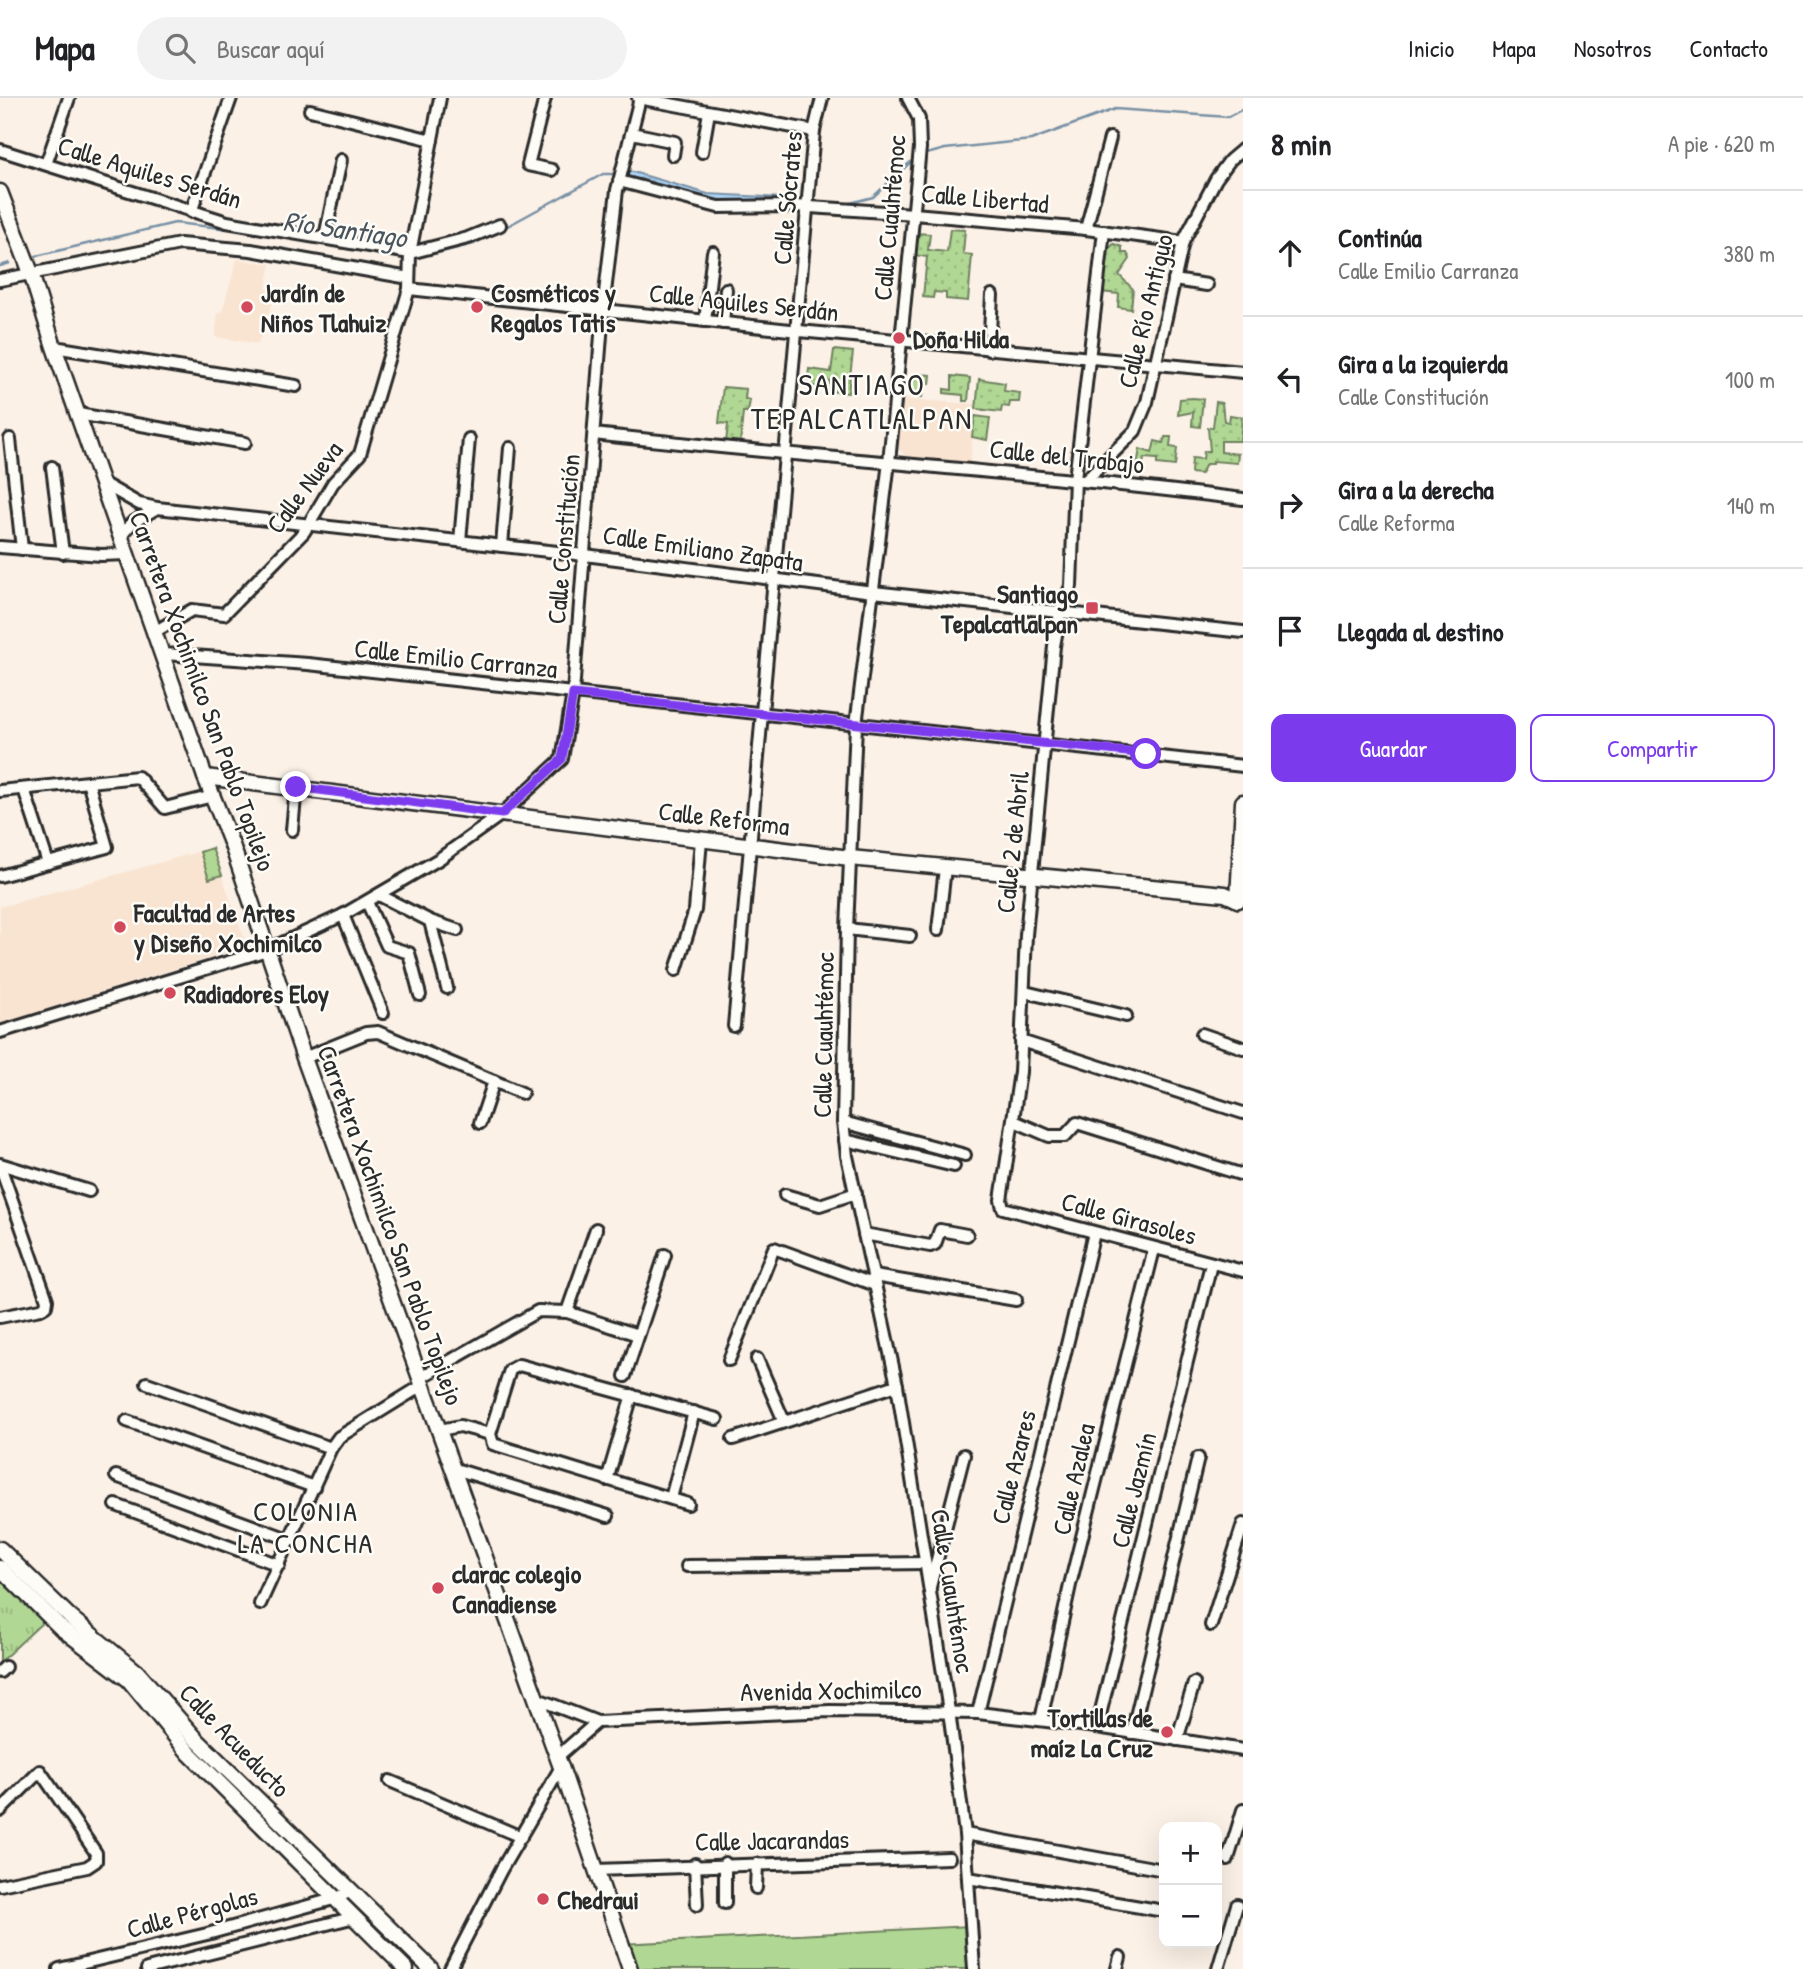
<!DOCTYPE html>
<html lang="es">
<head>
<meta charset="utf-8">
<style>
  :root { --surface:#fff; --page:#f2f2f2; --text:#202124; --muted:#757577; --line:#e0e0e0; --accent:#7c3aed }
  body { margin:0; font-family:"Patrick Hand",sans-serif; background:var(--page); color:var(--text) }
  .controls { position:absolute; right:21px; bottom:21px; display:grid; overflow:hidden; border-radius:14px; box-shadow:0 7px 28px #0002 }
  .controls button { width:63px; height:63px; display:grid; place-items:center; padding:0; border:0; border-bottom:2px solid var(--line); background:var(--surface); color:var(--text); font:35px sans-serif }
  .stop { position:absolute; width:21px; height:21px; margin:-16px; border:5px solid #7c3aed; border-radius:50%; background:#fff }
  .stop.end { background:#7c3aed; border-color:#fff; box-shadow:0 2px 7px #0008 }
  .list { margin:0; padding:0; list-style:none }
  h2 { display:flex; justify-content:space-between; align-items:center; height:91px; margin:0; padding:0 28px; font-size:30px }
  h2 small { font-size:23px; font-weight:400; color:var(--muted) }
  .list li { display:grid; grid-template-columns:46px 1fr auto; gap:21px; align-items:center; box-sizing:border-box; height:126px; padding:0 28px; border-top:2px solid var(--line) }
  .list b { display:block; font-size:26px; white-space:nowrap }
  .list p { margin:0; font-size:23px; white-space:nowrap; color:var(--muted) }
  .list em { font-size:23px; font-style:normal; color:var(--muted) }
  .actions { display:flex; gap:14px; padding:21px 28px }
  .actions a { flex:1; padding:16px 0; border:2px solid var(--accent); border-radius:14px; text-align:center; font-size:24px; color:var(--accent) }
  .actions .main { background:var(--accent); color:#fff }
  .icon { flex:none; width:38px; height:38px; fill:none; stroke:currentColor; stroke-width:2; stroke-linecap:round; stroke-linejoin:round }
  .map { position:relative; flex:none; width:1243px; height:1871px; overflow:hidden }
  header { display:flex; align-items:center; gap:42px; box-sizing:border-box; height:98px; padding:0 35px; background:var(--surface); border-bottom:2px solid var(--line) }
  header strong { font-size:33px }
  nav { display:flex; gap:38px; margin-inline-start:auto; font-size:24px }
  .search { width:490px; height:63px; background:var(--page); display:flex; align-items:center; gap:18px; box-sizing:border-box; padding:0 24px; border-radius:38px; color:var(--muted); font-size:26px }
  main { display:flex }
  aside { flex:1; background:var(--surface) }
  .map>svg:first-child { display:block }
  .built { fill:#f9e4d2 }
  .grass { fill:url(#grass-dots); stroke:#6e815f; stroke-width:2 }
  .park { fill:url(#park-tufts); stroke:#6e815f; stroke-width:2 }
  .garden { fill:#b0d793; stroke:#6e815f; stroke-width:2 }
  .water { fill:url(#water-ripples); stroke:#7890a5; stroke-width:2 }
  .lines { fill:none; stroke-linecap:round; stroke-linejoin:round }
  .stream { stroke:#7890a5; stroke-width:2.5 }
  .street-casing { stroke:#2b2b2b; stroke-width:16 }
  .secondary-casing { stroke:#2b2b2b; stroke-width:19 }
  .street { stroke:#fdfcf7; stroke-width:10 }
  .secondary { stroke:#fdfcf7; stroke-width:14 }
  .route { stroke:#7c3aed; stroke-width:9 }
  .poi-dot { fill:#d1495b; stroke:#fdfcf7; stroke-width:2.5 }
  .labels { text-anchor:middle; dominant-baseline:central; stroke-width:5; stroke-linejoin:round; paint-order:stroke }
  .street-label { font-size:26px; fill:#2b2b2b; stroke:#fdfcf7 }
  .poi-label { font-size:26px; font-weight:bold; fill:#2b2b2b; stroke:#fdfcf7; text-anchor:start }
  .water-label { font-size:28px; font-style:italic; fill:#4b555e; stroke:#fdfcf7 }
  .neighbourhood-label { font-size:28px; letter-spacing:2px; fill:#2b2b2b; stroke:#fdfcf7 }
  .quarter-label { font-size:30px; letter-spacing:2px; fill:#2b2b2b; stroke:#fdfcf7 }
</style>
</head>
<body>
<header>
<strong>Mapa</strong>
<div class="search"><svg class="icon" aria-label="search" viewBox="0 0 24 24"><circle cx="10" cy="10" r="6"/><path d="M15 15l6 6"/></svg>Buscar aquí</div>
<nav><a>Inicio</a><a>Mapa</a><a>Nosotros</a><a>Contacto</a></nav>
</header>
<main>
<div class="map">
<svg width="1243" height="1871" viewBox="0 0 1243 1871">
  <defs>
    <pattern id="grass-dots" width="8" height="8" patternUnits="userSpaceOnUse" patternTransform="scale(1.75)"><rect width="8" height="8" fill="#b0d793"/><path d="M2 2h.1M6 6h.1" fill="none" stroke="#98b97f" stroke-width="1.8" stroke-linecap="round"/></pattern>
    <pattern id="park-tufts" width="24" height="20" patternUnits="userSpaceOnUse" patternTransform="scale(1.75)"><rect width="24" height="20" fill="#b0d793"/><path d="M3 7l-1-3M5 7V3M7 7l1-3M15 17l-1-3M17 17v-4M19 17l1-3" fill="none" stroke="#98b97f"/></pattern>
    <pattern id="water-ripples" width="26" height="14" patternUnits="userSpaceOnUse" patternTransform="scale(1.75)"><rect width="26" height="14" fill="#acd4f6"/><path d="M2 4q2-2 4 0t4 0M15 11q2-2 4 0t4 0" fill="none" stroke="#94b6d3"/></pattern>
  </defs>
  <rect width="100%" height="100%" fill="#fbf1e6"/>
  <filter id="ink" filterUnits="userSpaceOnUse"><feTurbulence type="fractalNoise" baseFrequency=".0143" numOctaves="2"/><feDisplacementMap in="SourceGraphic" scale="14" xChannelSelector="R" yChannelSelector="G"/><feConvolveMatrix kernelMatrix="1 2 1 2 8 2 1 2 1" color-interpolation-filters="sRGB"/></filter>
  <g filter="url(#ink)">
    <g class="built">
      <polygon points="237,161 271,166 266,190 276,195 258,246 215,239 218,215 222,214"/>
      <polygon points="901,301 976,306 970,366 905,360 903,354 897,352"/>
      <polygon points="212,750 247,848 0,926 0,809"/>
    </g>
    <g class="grass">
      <polygon points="950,131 965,132 963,156 972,157 968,203 946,201 946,195 934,194 933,200 923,199 927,159 914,157 916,135 930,136 928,152 947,154"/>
      <polygon points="1114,146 1122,149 1122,155 1127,155 1130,161 1119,177 1133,191 1131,211 1118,209 1119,196 1101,194 1107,152"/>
      <polygon points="834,252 853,254 848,295 830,293 830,283 821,281 820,289 807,287 809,271 831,274"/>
      <polygon points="916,276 931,277 930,286 924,285 922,299 910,298 912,282 915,282"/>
      <polygon points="952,278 970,280 968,303 963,303 963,297 944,295 944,291 952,292"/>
      <polygon points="979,281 1005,285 1004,293 1020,295 1019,304 1010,304 1009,309 1002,308 1001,314 976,311"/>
      <polygon points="723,289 746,291 745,301 750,302 748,314 743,314 740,346 726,345 728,326 719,325"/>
      <polygon points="1193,300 1203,301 1200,329 1192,328 1193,314 1178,317 1180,301"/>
      <polygon points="1216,304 1222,305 1224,323 1229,324 1230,317 1242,319 1240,343 1221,343 1221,354 1238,356 1237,365 1213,363 1213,366 1206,366 1201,376 1191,375 1192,360 1203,361 1204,353 1210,353 1208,330 1213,329"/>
      <polygon points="975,318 990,320 987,342 972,339"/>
      <polygon points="1165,339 1171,339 1170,349 1177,350 1175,368 1157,366 1157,361 1144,360 1142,374 1136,373 1140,351 1152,355 1155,343 1163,345"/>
    </g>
    <polygon class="park" points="0,1480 44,1523 0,1564"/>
    <g class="garden">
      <polygon points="212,750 222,777 209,781 200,754"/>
      <polygon points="970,1828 972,1871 631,1871 621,1846"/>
    </g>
    <polygon class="water" points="626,72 708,96 784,100 789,104 711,102 623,79"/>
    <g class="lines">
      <g class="stream">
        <polyline points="923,57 945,51 1031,42 1115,11 1228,19 1243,11"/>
        <polyline points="846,106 873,99 916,59"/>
        <polyline points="504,130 603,76 617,76"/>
        <polyline points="36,158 175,125 239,132 406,161"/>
        <polyline points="412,161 474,146 498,133"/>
        <polyline points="0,168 10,165"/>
      </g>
      <g class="street-casing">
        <g id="street">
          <polyline points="440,0 410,155 468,140 500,127"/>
          <polyline points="545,0 528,67 552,72"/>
          <polyline points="638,0 814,33"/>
          <polyline points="908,0 919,21 920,50 889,364 856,627 847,831 843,1024 847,1058 897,1287 949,1613 965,1736 974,1871"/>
          <polyline points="310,12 432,42"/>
          <polyline points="632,35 675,44 673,57"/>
          <polyline points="0,52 227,124 410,155 409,191 360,356 333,385 304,434 224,516 192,512 156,533"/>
          <polyline points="702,54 709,14"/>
          <polyline points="46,66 69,0"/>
          <polyline points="619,83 718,109 795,108 914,116 1086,131 1183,144"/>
          <polyline points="191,114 231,0"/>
          <polyline points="1086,131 1110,40"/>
          <polyline points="1104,133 1075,381 1071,488 1060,515 1054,548 1026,837 1020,974 1001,1102 1003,1110 1243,1173"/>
          <polyline points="325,139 341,62"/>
          <polyline points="0,182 180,146 251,152 409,180"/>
          <polyline points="1174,182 1207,187"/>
          <polyline points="409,191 799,233 1243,274"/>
          <polyline points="705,223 713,154"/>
          <polyline points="723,225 726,191"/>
          <polyline points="54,249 296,288"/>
          <polyline points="989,252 992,197"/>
          <polyline points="78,316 245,345"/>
          <path d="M594,336C810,360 1027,374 1243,401"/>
          <polyline points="10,341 22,451"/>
          <polyline points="52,369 63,455"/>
          <polyline points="1087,381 1135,333 1147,304 1183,144 1216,81 1230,62 1243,51"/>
          <polyline points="104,386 139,406 157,410 585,457 873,494 1243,534"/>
          <polyline points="121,438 132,425 157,410"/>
          <polyline points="460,443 469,341"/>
          <polyline points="502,448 510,350"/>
          <polyline points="0,449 101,457 127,456"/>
          <polyline points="164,556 308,566 1243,668"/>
          <polyline points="24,691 48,765"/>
          <polyline points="0,693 138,679 165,710 213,698"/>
          <polyline points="292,732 296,689"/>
          <polyline points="0,778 107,749 88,684"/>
          <polyline points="379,797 430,823 457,832"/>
          <polyline points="367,804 387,848 409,855 420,897"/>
          <polyline points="343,817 383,915"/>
          <polyline points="430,823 447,890"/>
          <polyline points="847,831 910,838"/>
          <polyline points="938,832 945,770"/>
          <polyline points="676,872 695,812 701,742"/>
          <polyline points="1025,894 1126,918"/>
          <polyline points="734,928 814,33 822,0"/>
          <polyline points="0,934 267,852 343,817 439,761 502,716 562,661 573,595 603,212 617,92 640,0"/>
          <polyline points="1202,936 1243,950"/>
          <polyline points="1021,943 1243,1015"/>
          <polyline points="304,960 366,935 378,934 522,995"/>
          <polyline points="1014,1023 1049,1038 1065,1038 1077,1025 1243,1077"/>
          <polyline points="843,1024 965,1057"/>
          <polyline points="480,1025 494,983"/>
          <polyline points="845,1042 954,1068"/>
          <polyline points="0,1066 89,1093"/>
          <polyline points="0,1068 47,1202 46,1208 41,1211 0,1219"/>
          <polyline points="785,1097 820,1107 856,1095"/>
          <polyline points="864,1136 930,1148 935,1146 940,1132 967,1137"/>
          <polyline points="874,1178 1016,1202"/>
          <polyline points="567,1214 596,1131"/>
          <polyline points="757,1261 784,1323"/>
          <polyline points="729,1262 774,1150 875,1187"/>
          <polyline points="625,1278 665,1157"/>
          <polyline points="420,1280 538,1213 567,1214 638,1237"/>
          <polyline points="147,1285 331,1350"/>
          <polyline points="127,1323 314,1389"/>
          <polyline points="440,1332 460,1328 490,1336"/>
          <polyline points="733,1341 897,1287"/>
          <polyline points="455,1371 608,1418"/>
          <polyline points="116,1378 291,1442"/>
          <polyline points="607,1382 632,1297"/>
          <polyline points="671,1400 694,1314"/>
          <polyline points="688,1406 493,1346 490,1336 510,1272 519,1267 717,1321"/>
          <polyline points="116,1407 279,1467"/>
          <polyline points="687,1468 925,1465"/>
          <polyline points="930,1489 964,1357"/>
          <polyline points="260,1506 331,1350 339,1339 423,1287"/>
          <polyline points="1211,1527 1243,1426"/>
          <polyline points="0,1574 5,1569"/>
          <polyline points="535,1600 597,1624"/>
          <polyline points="978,1615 1094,1135"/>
          <polyline points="1041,1622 1070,1487 1154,1151"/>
          <polyline points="1097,1629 1211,1166"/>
          <polyline points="1132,1635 1198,1360"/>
          <polyline points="1177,1642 1194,1585"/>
          <polyline points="557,1659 597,1624 830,1613 978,1615 1097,1629 1243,1652"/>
          <polyline points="390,1683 521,1739"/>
          <polyline points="0,1713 40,1673 96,1755 96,1763 87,1769 0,1787"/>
          <polyline points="965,1736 1164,1772"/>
          <polyline points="1228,1761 1243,1712"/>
          <polyline points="695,1766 697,1807"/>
          <polyline points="596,1772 949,1760"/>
          <polyline points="968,1780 1158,1812"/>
          <polyline points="756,1790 757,1766"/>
          <polyline points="725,1805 725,1765"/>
          <polyline points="59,1871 207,1836 337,1800 351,1793"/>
          <polyline points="147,1871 355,1819"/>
          <polyline points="450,1871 501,1772 561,1669"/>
          <polyline points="1117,1871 1120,1859"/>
          <polyline points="1218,1871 1237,1807"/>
        </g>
      </g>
      <g class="secondary-casing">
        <g id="secondary">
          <polyline points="0,94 31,175 54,249 205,679 232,747 304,960 561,1669 630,1871"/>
          <polyline points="205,679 850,760 1225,796 1238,802"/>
          <polyline points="1238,802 1243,704"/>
          <polyline points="0,1451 71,1520 137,1574 197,1642 431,1871"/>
          <polyline points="0,1470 61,1530 129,1582 189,1655 406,1871"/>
        </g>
      </g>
      <use href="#street" class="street"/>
      <use href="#secondary" class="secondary"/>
    </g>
  </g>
  <g class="lines" filter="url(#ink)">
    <polyline class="route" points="296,689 502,716 562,661 573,596 1146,656"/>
  </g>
  <g class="poi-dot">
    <circle cx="247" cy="209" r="7"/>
    <circle cx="477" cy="209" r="7"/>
    <circle cx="899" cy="240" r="7"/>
    <rect x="1085" y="503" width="14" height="14" rx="3.5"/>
    <circle cx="120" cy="829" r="7"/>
    <circle cx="170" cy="895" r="7"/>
    <circle cx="438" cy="1490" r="7"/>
    <circle cx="1167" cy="1634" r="7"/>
    <circle cx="543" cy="1801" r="7"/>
  </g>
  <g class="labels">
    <g class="street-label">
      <text transform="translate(150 74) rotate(17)">Calle Aquiles Serdán</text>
      <text transform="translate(787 100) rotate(-85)">Calle Sócrates</text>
      <text transform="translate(985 100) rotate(5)">Calle Libertad</text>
      <text transform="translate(889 120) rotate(-85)">Calle Cuauhtémoc</text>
      <text transform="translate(744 204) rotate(6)">Calle Aquiles Serdán</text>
      <text transform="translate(1145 213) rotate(-76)">Calle Río Antiguo</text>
      <text transform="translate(1067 358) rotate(6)">Calle del Trabajo</text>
      <text transform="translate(304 389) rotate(-53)">Calle Nueva</text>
      <text transform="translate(563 441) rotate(-85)">Calle Constitución</text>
      <text transform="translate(703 450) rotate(8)">Calle Emiliano Zapata</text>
      <text transform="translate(456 560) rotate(6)">Calle Emilio Carranza</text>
      <text transform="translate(203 593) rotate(70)">Carretera Xochimilco San Pablo Topilejo</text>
      <text transform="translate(724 720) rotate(7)">Calle Reforma</text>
      <text transform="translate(1012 744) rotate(-84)">Calle 2 de Abril</text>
      <text transform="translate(823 937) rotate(-89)">Calle Cuauhtémoc</text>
      <text transform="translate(1129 1120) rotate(15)">Calle Girasoles</text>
      <text transform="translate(391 1127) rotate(70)">Carretera Xochimilco San Pablo Topilejo</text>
      <text transform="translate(1013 1369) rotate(-76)">Calle Azares</text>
      <text transform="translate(1073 1381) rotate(-77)">Calle Azalea</text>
      <text transform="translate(1133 1392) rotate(-76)">Calle Jazmín</text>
      <text transform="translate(953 1493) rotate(81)">Calle Cuauhtémoc</text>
      <text transform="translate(831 1592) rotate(-1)">Avenida Xochimilco</text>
      <text transform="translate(235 1642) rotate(46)">Calle Acueducto</text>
      <text transform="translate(772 1742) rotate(-1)">Calle Jacarandas</text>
      <text transform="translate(192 1814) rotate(-15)">Calle Pérgolas</text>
    </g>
    <g class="poi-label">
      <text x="261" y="194">Jardín de<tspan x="261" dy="30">Niños Tlahuiz</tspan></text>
      <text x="491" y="194">Cosméticos y<tspan x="491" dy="30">Regalos Tatis</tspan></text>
      <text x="913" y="240">Doña Hilda</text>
      <text x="1078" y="495" text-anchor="end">Santiago<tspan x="1078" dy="30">Tepalcatlalpan</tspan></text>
      <text x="134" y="814">Facultad de Artes<tspan x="134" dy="30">y Diseño Xochimilco</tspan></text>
      <text x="184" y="895">Radiadores Eloy</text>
      <text x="452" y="1475">clarac colegio<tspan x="452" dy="30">Canadiense</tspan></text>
      <text x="1153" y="1619" text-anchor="end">Tortillas de<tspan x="1153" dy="30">maíz La Cruz</tspan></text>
      <text x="557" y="1801">Chedraui</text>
    </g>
    <g class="water-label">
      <text transform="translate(345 131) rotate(8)">Río Santiago</text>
    </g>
    <g class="neighbourhood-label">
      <text x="306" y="1413">COLONIA<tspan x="306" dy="32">LA CONCHA</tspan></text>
    </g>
    <g class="quarter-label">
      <text x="862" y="286">SANTIAGO<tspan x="862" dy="34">TEPALCATLALPAN</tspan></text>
    </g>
  </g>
</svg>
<div class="controls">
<button>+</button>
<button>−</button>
</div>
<div class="stop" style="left:1146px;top:656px"></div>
<div class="stop end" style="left:296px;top:689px"></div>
</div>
<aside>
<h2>8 min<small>A pie · 620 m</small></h2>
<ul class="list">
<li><svg class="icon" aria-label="ahead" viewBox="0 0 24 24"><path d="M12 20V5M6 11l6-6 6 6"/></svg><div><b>Continúa</b><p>Calle Emilio Carranza</p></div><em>380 m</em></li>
<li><svg class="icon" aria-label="left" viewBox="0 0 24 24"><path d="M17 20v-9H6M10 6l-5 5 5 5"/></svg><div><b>Gira a la izquierda</b><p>Calle Constitución</p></div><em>100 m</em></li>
<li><svg class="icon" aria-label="right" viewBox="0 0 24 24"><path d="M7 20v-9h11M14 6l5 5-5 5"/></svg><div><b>Gira a la derecha</b><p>Calle Reforma</p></div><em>140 m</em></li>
<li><svg class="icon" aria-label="arrive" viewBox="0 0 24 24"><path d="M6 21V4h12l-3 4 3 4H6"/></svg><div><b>Llegada al destino</b></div></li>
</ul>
<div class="actions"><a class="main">Guardar</a><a>Compartir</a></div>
</aside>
</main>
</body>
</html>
